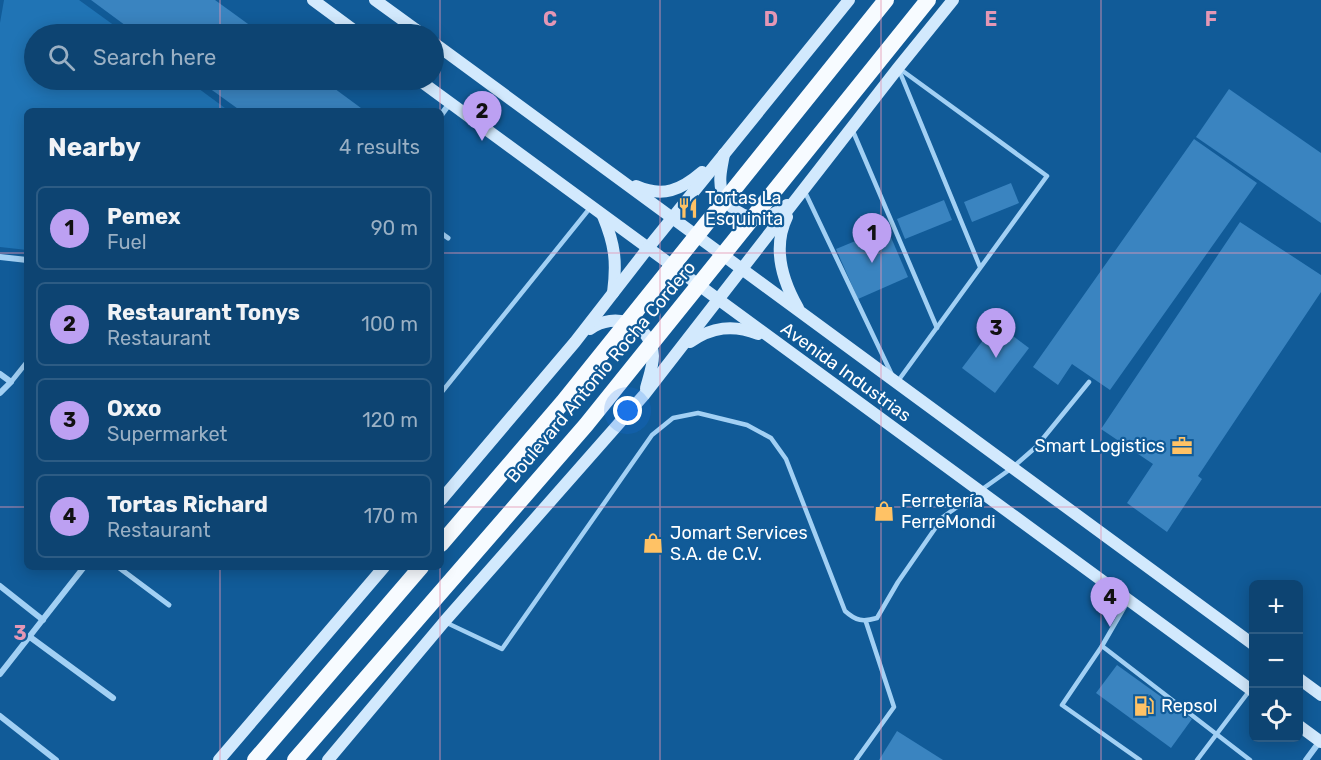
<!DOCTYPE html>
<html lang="en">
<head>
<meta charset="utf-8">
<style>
  :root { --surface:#0d4472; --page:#1b4e7a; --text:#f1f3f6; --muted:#9ab0c4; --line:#2d5c84; --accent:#bca0f2 }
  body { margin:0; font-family:Rubik,sans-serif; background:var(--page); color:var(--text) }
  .controls { position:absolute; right:18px; bottom:18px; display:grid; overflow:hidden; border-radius:9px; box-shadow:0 3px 15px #0003 }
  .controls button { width:54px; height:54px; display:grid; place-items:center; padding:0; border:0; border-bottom:2px solid var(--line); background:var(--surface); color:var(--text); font:30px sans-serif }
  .you { position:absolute; left:628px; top:411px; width:21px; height:21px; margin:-15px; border:4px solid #fff; border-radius:50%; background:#1a73e8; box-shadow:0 0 0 9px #1a73e833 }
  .badge { display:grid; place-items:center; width:39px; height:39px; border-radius:50%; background:var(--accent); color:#111; font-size:20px; font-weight:700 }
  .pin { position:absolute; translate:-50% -50px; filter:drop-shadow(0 2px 3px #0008) }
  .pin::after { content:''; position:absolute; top:32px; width:21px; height:18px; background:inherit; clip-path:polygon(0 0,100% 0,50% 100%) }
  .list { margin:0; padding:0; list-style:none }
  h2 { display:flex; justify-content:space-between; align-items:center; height:78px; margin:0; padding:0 24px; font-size:26px }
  h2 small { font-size:20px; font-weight:400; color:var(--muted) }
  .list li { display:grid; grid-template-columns:39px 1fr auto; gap:18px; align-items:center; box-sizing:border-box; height:84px; margin:0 12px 12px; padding:0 12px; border:2px solid var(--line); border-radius:9px }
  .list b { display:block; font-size:22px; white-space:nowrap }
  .list p { margin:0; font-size:20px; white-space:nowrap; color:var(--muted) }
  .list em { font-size:20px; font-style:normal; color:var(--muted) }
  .icon { flex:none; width:33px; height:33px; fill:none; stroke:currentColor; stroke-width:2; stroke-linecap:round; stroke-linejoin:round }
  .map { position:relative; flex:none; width:1321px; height:760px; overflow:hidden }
  .search { position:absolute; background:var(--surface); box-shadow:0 3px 15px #0003; left:24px; top:24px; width:420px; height:66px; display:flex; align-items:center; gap:15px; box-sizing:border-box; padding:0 21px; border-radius:33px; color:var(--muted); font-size:22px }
  .panel { position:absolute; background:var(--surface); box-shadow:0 3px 15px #0003; left:24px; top:108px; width:420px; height:462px; border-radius:9px }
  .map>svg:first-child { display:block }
  .green { fill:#2074b5 }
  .building { fill:#3a84c0 }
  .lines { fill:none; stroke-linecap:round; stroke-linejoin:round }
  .service { stroke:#a2d0f4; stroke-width:4.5 }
  .pedestrian { stroke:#a2d0f4; stroke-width:5 }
  .minor { stroke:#a2d0f4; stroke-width:6 }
  .secondary { stroke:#d2e9fd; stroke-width:12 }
  .trunk { stroke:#f7fbff; stroke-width:16 }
  .trunk-bridge { stroke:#f7fbff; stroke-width:16 }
  .grid { fill:none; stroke:#e497b5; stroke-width:1.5; stroke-opacity:0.55 }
  .labels { text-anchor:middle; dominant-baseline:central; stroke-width:4.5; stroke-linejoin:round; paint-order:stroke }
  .poi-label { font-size:18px; fill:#fff; stroke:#115b98; text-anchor:start }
  .street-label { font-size:18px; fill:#fff; stroke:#115b98 }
  .grid-label { font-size:20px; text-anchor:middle; font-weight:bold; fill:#e497b5; stroke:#115b98; stroke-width:4.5; stroke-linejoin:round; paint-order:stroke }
</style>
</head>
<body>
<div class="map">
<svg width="1321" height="760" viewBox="0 0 1321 760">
  <rect width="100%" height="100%" fill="#115b98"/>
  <polygon class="green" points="4,0 79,0 126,34 34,34 34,80 187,80 229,111 27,111 27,250 0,247 0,23"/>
  <g class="building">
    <polygon points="91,0 215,0 262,34 137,34"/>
    <polygon points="198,80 323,80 365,111 241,111"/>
    <polygon points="1229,89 1321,153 1321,223 1196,137"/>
    <polygon points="1194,139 1257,183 1110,390 1072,364 1058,385 1033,367"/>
    <polygon points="1011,183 1019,203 972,222 964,202"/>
    <polygon points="944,200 952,220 905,239 897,219"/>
    <polygon points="1240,222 1321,275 1321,292 1198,476 1202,479 1167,532 1127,503 1153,464 1101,429"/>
    <polygon points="887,228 908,277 858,299 836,249"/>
    <polygon points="996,323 1029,348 995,393 962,368"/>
    <polygon points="1117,665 1192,719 1171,748 1096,693"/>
    <polygon points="897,731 943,760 879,760"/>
  </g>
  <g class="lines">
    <g class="service">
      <polyline points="899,70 980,267"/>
      <polyline points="852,129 937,328"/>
      <polyline points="804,190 892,375"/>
      <polyline points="898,381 1047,176 900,69"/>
      <polyline points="441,393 590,208"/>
      <polyline points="1128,601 1102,646 1062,705 1140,760"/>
      <path d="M447,623L502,649L652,435L673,418L698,413L747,425L771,438L786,459L845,611C856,621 863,622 877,618L898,582L943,517L1012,468L1036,447L1089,382"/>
      <polyline points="1102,646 1250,760"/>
      <polyline points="856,760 894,707 866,622"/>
      <polyline points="1197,760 1250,690"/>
    </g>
    <g class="pedestrian">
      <polyline points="441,233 448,238"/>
      <polyline points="11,382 27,362"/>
      <polyline points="118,567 169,605"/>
    </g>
    <g class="minor">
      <polyline points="441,115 450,103"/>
      <polyline points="0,257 27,260"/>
      <polyline points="0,374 11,382 0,393"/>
      <polyline points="0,586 43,620"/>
      <polyline points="30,637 113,698"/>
      <polyline points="0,674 84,567"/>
      <polyline points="0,716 56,760"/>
      <polyline points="1306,760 1320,741"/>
    </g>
    <g class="secondary">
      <polyline points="313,0 359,34"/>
      <polyline points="375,0 422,34"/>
      <polyline points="434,43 1254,645"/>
      <polyline points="419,80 1254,692"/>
      <path d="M724,154C722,166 718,180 722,192C727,207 745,220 762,218C771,217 780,210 787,205"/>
      <path d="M636,186C663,198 681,190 702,172"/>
      <path d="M603,216C615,245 617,262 613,293"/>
      <path d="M787,217C772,248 782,280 798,308"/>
      <path d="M590,329C614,311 652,323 653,356C653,366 649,377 646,388"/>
      <path d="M690,342C712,327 733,324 758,334"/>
      <polyline points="441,500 575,342 648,248 849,0"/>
      <polyline points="1298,678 1321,695"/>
      <polyline points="1298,725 1321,742"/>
      <polyline points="219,760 384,567"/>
      <polyline points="328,760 444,622 644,395 898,68 953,0"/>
    </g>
    <polyline class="trunk" points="255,760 421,567"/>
    <g class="trunk-bridge">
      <polyline points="441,544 563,402 886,0"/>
      <polyline points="295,760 586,425 928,0"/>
    </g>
  </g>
  <path class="grid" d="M220,0V34M440,0V111M660,0V760M881,0V760M1101,0V760M220,80V111M0,253H27M441,253H1321M0,507H27M441,507H1321M220,567V760M440,567V760"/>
  <defs>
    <g id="restaurant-bare" transform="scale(1.62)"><path d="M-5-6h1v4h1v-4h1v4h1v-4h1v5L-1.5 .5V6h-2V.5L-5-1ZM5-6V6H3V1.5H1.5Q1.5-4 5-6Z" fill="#ffc265" stroke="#115b98" stroke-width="2.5" paint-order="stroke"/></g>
    <g id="office-bare" transform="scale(1.62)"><path d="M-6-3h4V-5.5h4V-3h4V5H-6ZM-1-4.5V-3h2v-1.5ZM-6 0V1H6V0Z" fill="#ffc265" stroke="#115b98" stroke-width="2.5" paint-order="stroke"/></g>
    <g id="shop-bare" transform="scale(1.62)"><path d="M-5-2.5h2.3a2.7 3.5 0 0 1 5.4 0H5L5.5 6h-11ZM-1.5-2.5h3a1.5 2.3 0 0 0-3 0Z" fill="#ffc265" stroke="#115b98" stroke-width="2.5" paint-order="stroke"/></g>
    <g id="fuel-bare" transform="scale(1.62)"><path d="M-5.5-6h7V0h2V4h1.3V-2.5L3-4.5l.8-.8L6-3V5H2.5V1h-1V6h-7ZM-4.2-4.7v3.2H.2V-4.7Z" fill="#ffc265" stroke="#115b98" stroke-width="2.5" paint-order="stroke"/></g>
  </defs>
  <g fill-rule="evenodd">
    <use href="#restaurant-bare" x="688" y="208"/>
    <use href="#office-bare" x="1182" y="446"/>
    <use href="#shop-bare" x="884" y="511"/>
    <use href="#shop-bare" x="653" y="543"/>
    <use href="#fuel-bare" x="1144" y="706"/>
  </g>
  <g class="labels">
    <g class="poi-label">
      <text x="705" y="198">Tortas La<tspan x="705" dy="21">Esquinita</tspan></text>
      <text x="1165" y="446" text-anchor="end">Smart Logistics</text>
      <text x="901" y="501">Ferretería<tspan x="901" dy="21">FerreMondi</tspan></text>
      <text x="670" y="533">Jomart Services<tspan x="670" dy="21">S.A. de C.V.</tspan></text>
      <text x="1161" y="706">Repsol</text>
    </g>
    <g class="street-label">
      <text transform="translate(601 372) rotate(-50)">Boulevard Antonio Rocha Cordero</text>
      <text transform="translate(846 372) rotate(36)">Avenida Industrias</text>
    </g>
  </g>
  <g class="grid-label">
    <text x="550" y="26">C</text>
    <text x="771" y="26">D</text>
    <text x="991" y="26">E</text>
    <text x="1211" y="26">F</text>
    <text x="20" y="640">3</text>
  </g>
</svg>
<div class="controls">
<button>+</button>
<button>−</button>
<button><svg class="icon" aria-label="locate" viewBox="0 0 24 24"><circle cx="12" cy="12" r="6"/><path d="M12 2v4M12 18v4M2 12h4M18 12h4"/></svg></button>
</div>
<div class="you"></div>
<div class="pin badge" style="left:872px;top:263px">1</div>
<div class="pin badge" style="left:482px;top:141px">2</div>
<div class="pin badge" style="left:996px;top:358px">3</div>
<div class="pin badge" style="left:1110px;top:627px">4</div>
<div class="search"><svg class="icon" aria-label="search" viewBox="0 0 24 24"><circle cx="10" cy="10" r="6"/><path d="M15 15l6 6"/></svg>Search here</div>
<section class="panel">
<h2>Nearby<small>4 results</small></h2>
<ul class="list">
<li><span class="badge">1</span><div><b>Pemex</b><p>Fuel</p></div><em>90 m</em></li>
<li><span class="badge">2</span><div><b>Restaurant Tonys</b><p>Restaurant</p></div><em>100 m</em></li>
<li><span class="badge">3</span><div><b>Oxxo</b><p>Supermarket</p></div><em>120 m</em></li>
<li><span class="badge">4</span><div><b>Tortas Richard</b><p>Restaurant</p></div><em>170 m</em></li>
</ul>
</section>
</div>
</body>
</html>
